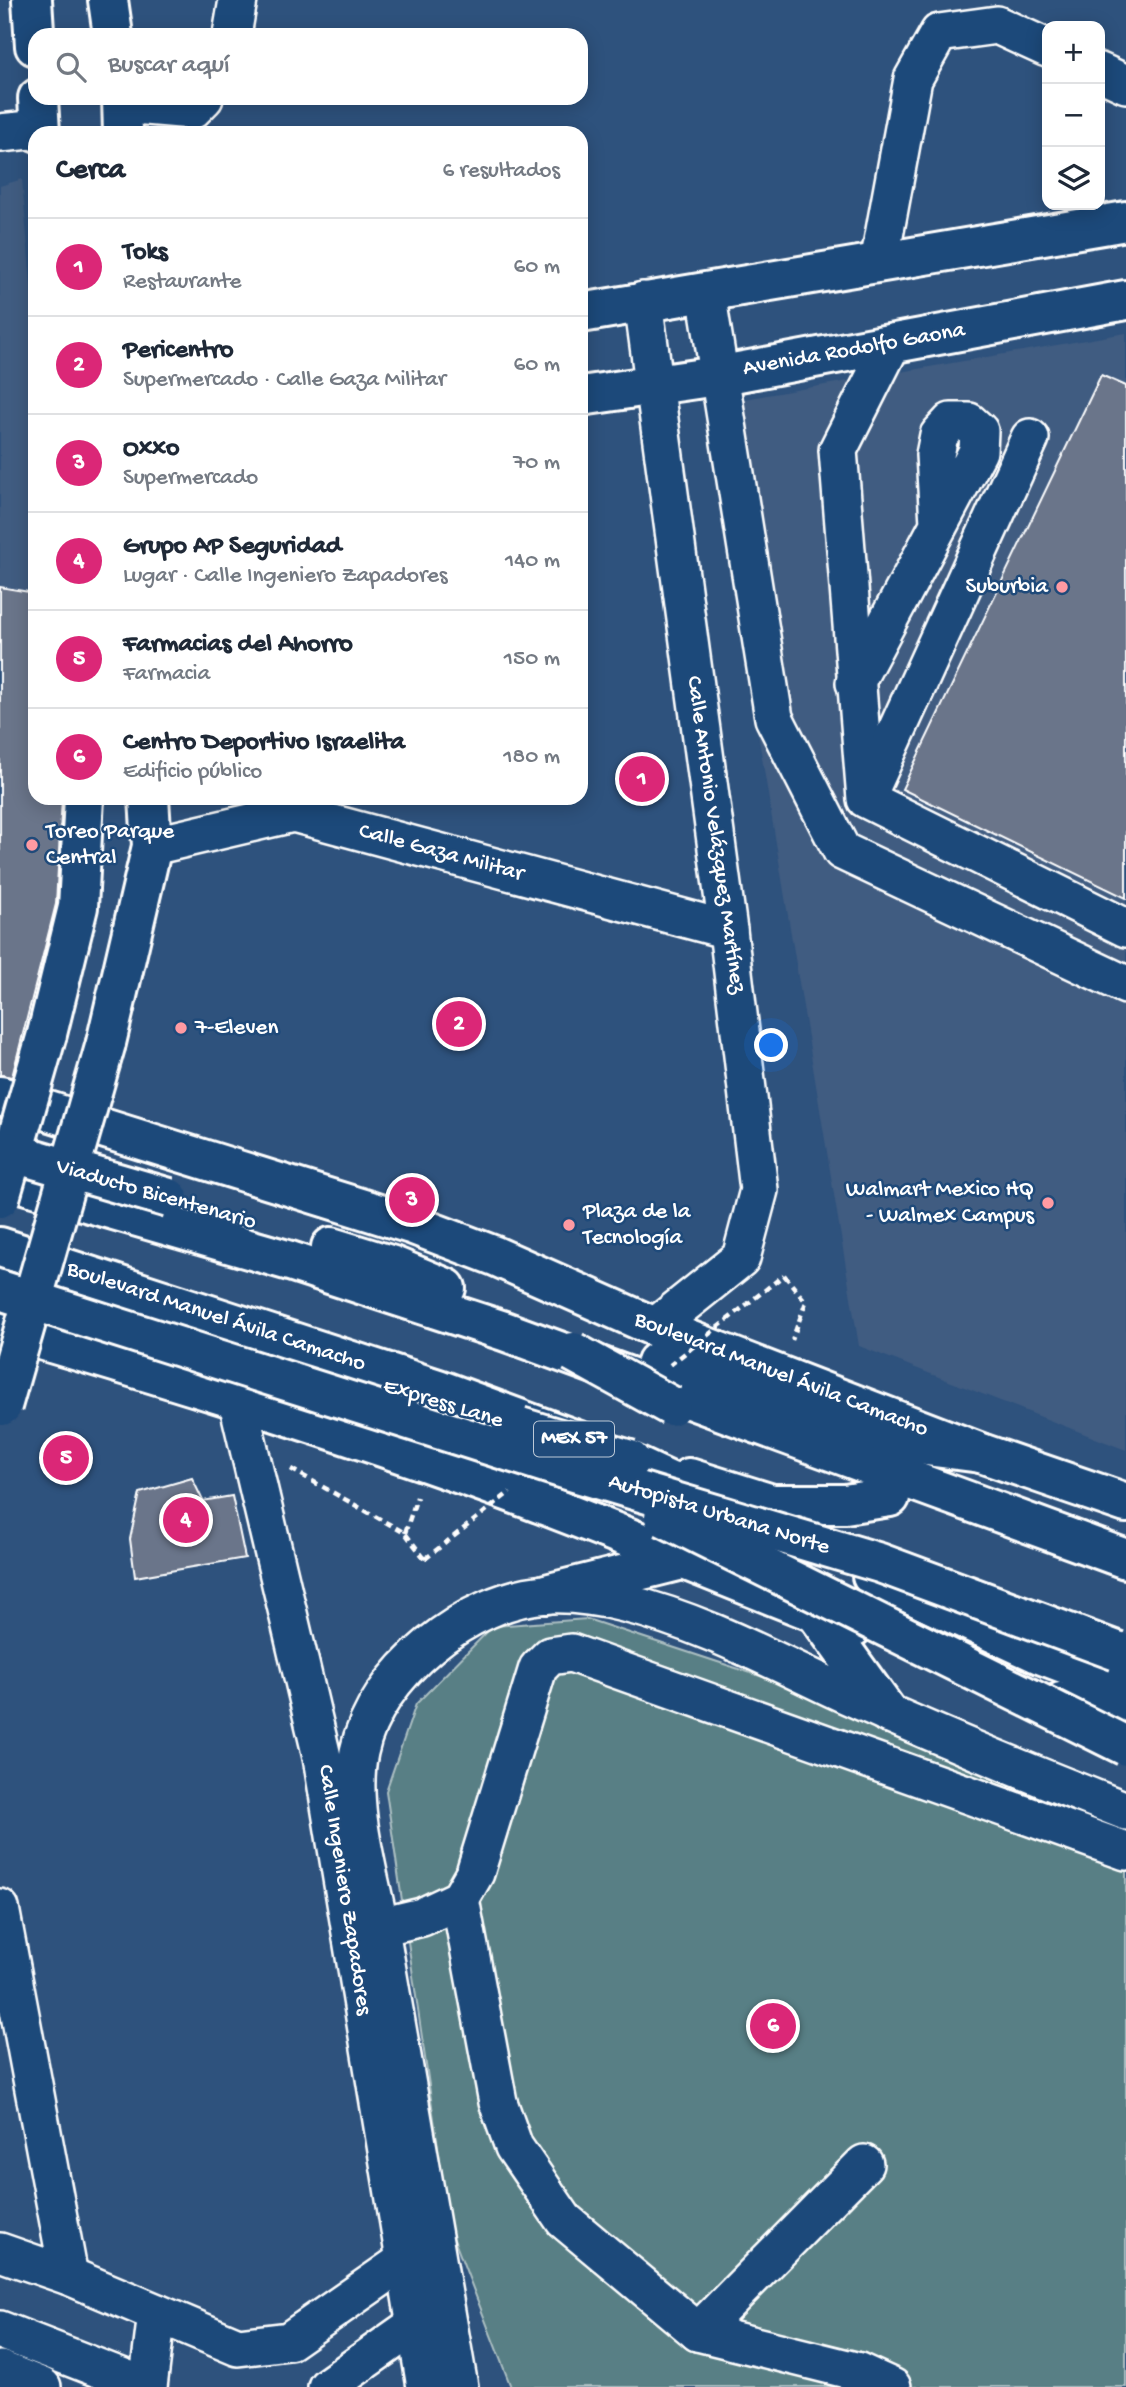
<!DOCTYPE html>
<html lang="es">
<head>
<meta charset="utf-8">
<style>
  :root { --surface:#fff; --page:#f2f2f3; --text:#1f2937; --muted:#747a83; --line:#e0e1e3; --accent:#db2777 }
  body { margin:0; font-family:"Gochi Hand",sans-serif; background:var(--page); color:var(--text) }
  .controls { position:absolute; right:21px; top:21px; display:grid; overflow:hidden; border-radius:14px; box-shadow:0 4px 18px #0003 }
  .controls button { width:63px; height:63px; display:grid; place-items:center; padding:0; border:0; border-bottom:2px solid var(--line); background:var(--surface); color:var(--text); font:35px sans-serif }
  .you { position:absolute; left:772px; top:1046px; width:24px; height:24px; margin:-18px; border:5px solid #fff; border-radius:50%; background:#1a73e8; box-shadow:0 0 0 10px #1a73e833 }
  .badge { display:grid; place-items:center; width:46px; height:46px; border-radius:50%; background:var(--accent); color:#fff; font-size:23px; font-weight:700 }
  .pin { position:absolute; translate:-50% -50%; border:4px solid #fff; box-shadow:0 2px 7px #0006 }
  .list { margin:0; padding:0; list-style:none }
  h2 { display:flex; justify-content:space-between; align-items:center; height:91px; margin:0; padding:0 28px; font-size:30px }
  h2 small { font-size:23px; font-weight:400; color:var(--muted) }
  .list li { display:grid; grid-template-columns:46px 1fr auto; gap:21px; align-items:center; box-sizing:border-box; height:98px; padding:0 28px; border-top:2px solid var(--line) }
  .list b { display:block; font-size:26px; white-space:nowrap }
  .list p { margin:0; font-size:23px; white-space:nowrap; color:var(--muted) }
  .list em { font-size:23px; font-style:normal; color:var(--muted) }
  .icon { flex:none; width:38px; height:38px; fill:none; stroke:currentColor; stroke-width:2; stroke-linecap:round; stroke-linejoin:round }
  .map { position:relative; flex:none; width:1126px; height:2387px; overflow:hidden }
  .search { position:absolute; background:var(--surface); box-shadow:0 4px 18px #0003; left:28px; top:28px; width:560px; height:77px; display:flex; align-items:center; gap:18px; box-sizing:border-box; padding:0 24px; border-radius:21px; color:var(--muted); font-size:26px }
  .panel { position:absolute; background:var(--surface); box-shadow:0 4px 18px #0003; left:28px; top:126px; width:560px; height:679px; border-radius:21px }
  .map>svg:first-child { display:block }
  .built { fill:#405c81 }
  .green { fill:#587f85; stroke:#acbfc2; stroke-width:2 }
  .building { fill:#6a748a; stroke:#fff; stroke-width:2 }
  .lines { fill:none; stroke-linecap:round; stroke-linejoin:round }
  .minor-casing { stroke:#fff; stroke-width:42 }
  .major-casing { stroke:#fff; stroke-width:44 }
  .highway-casing { stroke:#fff; stroke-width:44 }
  .path { stroke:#fff; stroke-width:4.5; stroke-dasharray:7 5; stroke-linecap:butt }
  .minor { stroke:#1f4a7a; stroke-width:37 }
  .major { stroke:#1f4a7a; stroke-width:38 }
  .highway { stroke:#1f4a7a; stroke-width:38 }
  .major-bridge-casing { stroke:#fff; stroke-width:44; stroke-linecap:butt }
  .highway-bridge-casing { stroke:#fff; stroke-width:44; stroke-linecap:butt }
  .path-bridge { stroke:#fff; stroke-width:4.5; stroke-dasharray:7 5; stroke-linecap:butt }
  .major-bridge { stroke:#1f4a7a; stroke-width:38 }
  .highway-bridge { stroke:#1f4a7a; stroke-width:38 }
  .poi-dot { fill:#ff9aa2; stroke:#1f4a7a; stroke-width:2.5 }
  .labels { text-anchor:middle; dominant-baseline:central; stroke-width:5; stroke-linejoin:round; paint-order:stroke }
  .shield { fill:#1f4a7a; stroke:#bcc9d7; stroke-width:2 }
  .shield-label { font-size:21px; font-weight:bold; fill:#fff }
  .street-label { font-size:23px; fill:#fff; stroke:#1f4a7a }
  .poi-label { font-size:23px; fill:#fff; stroke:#1f4a7a; text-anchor:start }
</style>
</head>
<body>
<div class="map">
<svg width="1126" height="2387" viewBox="0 0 1126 2387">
  <rect width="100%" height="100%" fill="#2e527d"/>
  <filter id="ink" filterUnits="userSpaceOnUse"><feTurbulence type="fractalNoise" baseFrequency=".0143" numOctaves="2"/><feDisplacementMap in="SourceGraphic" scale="14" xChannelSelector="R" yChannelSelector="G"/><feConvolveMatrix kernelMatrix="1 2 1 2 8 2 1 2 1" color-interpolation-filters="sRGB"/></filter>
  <g filter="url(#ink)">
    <g class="built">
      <polygon points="22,179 35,332 35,798 63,798 66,892 16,1079 0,1072 0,186"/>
      <polygon points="1126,333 1126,1450 859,1346 704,406"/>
    </g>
    <polygon class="green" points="587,1619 833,1700 1126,1823 1126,2387 511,2387 450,2229 386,1791 416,1704 493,1626"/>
    <g class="building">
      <polygon points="1101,375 1126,386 1126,898 902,789"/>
      <polygon points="0,587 35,593 35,798 62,798 56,904 12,1077 0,1075"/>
      <polygon points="192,1478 203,1501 232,1496 245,1558 135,1577 130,1539 140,1493"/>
    </g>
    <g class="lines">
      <g class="minor-casing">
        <g id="minor">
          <polyline points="232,35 238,0"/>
          <polyline points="1100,72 1126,84"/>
          <polyline points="123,104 192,110 204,98"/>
          <polyline points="0,133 40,129"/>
          <polyline points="879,263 913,79 939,33 997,25 1047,48"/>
          <polyline points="706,292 774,718 842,851 1126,985"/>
          <polyline points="643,301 728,930 759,1190 741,1258 655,1327"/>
          <polyline points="892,343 838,450 866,799 1126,928"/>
          <polyline points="855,683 978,451 979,431 969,422 951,422 939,435 935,455 939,523"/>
          <polyline points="867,796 1030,438"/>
          <polyline points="152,846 293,813 728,930"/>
          <polyline points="237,1398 322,1757 426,2387"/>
          <polyline points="460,1899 498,2102 514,2147 564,2220 698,2332 859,2372 892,2387"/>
          <polyline points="0,1908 69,2276"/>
          <polyline points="355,1933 422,1917 460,1899 475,1873 538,1668 550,1656 571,1653 1126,1851"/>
          <polyline points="0,2252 69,2276 238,2347 289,2341 404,2261 425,2257"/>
          <polyline points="0,2330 147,2387"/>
          <polyline points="698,2332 864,2164"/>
          <polyline points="0,2370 42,2387"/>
          <polyline points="148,2387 157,2313"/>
          <polyline points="327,2387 416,2324 435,2326"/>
          <path d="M459,2387C433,2238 408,2090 382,1941C373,1884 347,1810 359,1752C375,1674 469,1598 548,1594C572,1593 600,1597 624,1603C700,1621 772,1660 843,1693C936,1735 1031,1774 1126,1811"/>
        </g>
      </g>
      <g class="major-casing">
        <g id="major">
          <polyline points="32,0 35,46"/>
          <polyline points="108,0 113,35"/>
          <polyline points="38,98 40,133"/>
          <polyline points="122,98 123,133"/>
          <polyline points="581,313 1126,221"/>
          <polyline points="581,396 717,376 1126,300"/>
          <polyline points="47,1034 78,907 84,798"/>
          <polyline points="106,1043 152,846 149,798"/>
          <polyline points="0,1096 411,1224 495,1256 655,1327 981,1453 1126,1503"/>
          <path d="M0,1328C174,1379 348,1432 518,1495C631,1537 741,1584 853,1627"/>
          <polyline points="546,1594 682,1560"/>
          <polyline points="816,1613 888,1713"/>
          <polyline points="1061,1702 1126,1722"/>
        </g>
      </g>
      <g class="highway-casing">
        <g id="highway">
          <polyline points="0,1177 290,1261 504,1331 1126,1559"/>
          <polyline points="0,1247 438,1389 595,1447 709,1500"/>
          <polyline points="331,1247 393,1266 446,1288"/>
          <polyline points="657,1362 926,1446 981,1453"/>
          <polyline points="689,1478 772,1504 845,1504 890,1497"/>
          <polyline points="872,1576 1040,1654 1126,1687"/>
        </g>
      </g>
      <g class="path">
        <polyline points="784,1275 806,1302 792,1340"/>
        <polyline points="291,1469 405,1533 425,1559"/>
        <polyline points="405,1533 417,1497"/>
      </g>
      <use href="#minor" class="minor"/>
      <use href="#major" class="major"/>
      <use href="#highway" class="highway"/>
      <g class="major-bridge-casing">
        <g id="major-bridge">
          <polyline points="0,1198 47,1034"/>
          <polyline points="2,1406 106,1043"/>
        </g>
      </g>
      <g class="highway-bridge-casing">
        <g id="highway-bridge">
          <polyline points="0,1149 169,1198"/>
          <polyline points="0,1290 564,1469 880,1563 1117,1651"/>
          <polyline points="573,1352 671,1406"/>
          <polyline points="520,1427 630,1460"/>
          <polyline points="664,1517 1126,1746"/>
        </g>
      </g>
      <g class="path-bridge">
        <polyline points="670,1365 784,1275"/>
        <polyline points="425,1559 510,1492"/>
      </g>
      <use href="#major-bridge" class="major-bridge"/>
      <use href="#highway-bridge" class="highway-bridge"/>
    </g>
  </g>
  <g class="poi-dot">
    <circle cx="1062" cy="587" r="7"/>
    <circle cx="32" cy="845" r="7"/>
    <circle cx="181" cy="1028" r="7"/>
    <circle cx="1048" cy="1203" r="7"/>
    <circle cx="569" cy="1225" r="7"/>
  </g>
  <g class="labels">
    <rect class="shield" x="534" y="1421.5" width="80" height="35" rx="5"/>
    <g class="shield-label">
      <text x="574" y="1439">MEX 57</text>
    </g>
    <g class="street-label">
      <text transform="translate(854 350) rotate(-10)">Avenida Rodolfo Gaona</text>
      <text transform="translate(715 835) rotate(82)">Calle Antonio Velázquez Martínez</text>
      <text transform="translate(441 853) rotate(15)">Calle Gaza Militar</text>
      <text transform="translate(156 1195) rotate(16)">Viaducto Bicentenario</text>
      <text transform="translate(216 1317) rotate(18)">Boulevard Manuel Ávila Camacho</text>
      <text transform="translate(781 1375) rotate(21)">Boulevard Manuel Ávila Camacho</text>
      <text transform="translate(443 1404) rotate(17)">Express Lane</text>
      <text transform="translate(719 1515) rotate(17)">Autopista Urbana Norte</text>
      <text transform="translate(344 1890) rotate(81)">Calle Ingeniero Zapadores</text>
    </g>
    <g class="poi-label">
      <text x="1048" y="587" text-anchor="end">Suburbia</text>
      <text x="46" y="832">Toreo Parque<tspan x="46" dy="26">Central</tspan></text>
      <text x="195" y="1028">7-Eleven</text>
      <text x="1034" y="1190" text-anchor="end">Walmart Mexico HQ<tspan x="1034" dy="26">- Walmex Campus</tspan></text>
      <text x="583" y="1212">Plaza de la<tspan x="583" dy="26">Tecnología</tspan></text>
    </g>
  </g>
</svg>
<div class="controls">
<button>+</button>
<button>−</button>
<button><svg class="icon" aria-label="layers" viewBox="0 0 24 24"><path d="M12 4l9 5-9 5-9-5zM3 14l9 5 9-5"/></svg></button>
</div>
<div class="you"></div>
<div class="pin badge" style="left:642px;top:779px">1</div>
<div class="pin badge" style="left:459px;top:1024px">2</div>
<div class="pin badge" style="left:412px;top:1200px">3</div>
<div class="pin badge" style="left:186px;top:1520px">4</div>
<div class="pin badge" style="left:66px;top:1458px">5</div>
<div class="pin badge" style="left:773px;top:2026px">6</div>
<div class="search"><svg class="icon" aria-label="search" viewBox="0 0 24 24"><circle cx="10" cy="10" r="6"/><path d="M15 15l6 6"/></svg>Buscar aquí</div>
<section class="panel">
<h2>Cerca<small>6 resultados</small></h2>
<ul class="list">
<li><span class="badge">1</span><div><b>Toks</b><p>Restaurante</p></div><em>60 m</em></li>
<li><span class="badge">2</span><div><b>Pericentro</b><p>Supermercado · Calle Gaza Militar</p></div><em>60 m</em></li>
<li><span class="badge">3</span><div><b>Oxxo</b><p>Supermercado</p></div><em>70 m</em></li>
<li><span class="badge">4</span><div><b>Grupo AP Seguridad</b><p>Lugar · Calle Ingeniero Zapadores</p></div><em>140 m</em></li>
<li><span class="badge">5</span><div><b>Farmacias del Ahorro</b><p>Farmacia</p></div><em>150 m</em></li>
<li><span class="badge">6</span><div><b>Centro Deportivo Israelita</b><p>Edificio público</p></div><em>180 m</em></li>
</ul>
</section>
</div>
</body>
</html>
